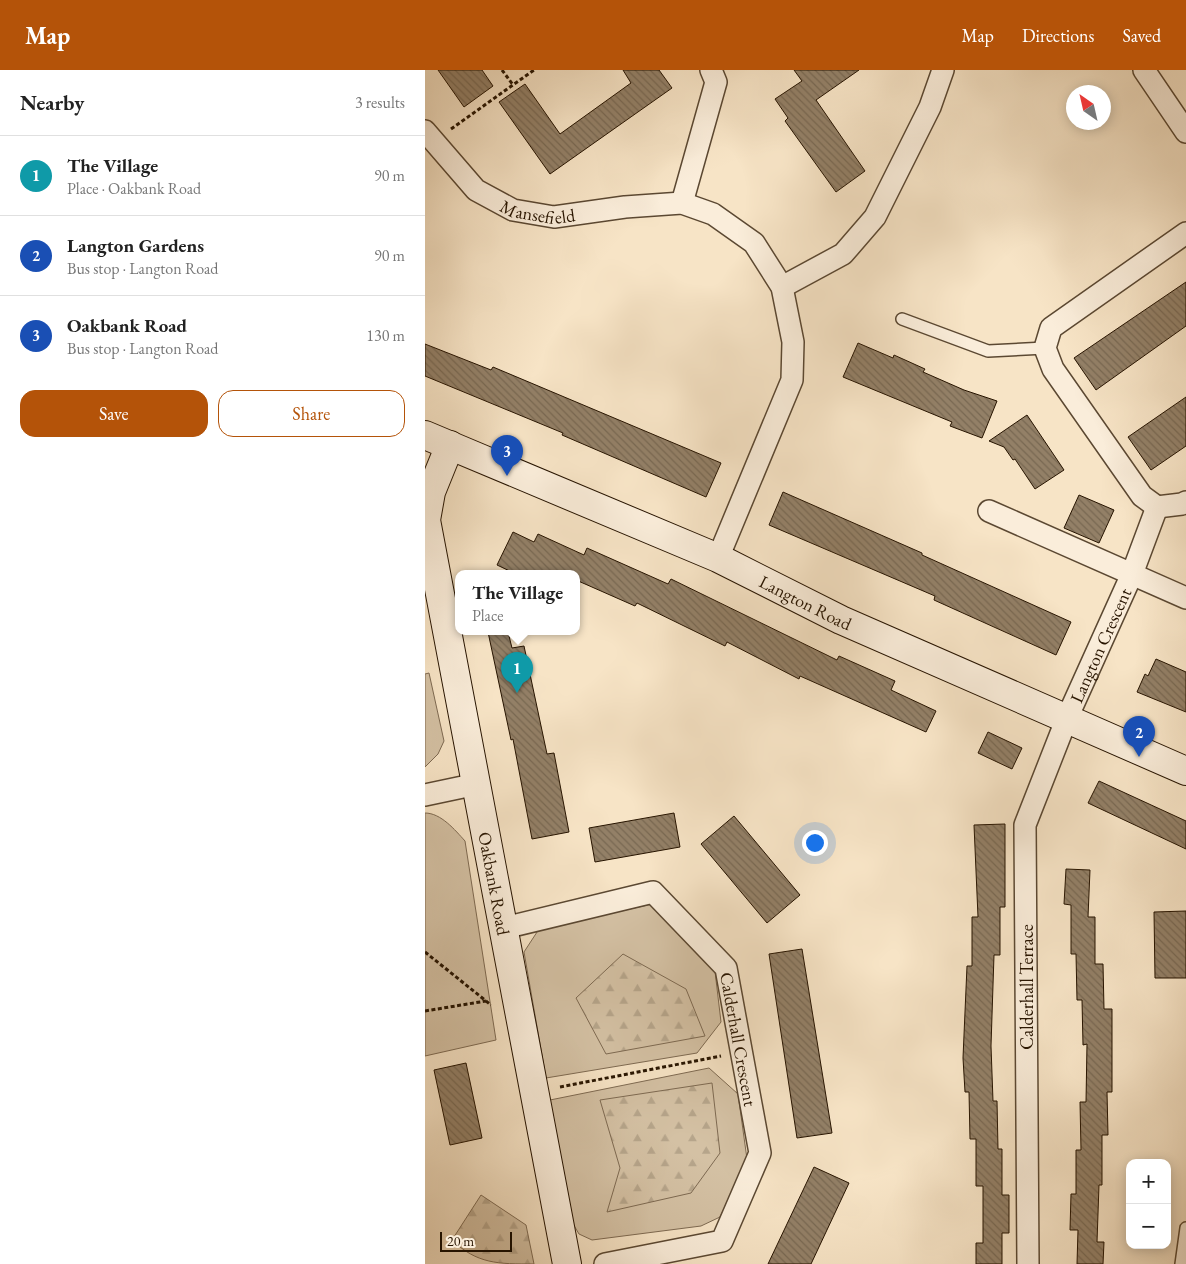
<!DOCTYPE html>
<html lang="en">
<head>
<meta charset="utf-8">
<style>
  :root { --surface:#fff; --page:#f6f6f6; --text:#222; --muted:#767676; --line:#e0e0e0; --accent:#b45309 }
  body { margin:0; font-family:"EB Garamond",serif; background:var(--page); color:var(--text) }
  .controls { position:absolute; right:15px; bottom:15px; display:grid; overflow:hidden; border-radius:10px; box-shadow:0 2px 12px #0003 }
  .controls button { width:45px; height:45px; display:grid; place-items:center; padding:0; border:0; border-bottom:1px solid var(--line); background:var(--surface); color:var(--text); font:25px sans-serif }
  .compass { position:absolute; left:641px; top:15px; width:45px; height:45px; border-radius:50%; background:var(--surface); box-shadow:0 2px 12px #0003; rotate:326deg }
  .scale { position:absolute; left:15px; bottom:12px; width:72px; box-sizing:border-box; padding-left:5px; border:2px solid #271400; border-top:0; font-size:14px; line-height:18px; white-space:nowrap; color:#271400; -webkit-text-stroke:4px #faedda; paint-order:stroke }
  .you { position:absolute; left:389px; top:772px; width:18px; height:18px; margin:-12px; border:4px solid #fff; border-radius:50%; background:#1a73e8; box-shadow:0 0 0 8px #1a73e833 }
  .badge { display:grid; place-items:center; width:32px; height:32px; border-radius:50%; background:var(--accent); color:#fff; font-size:16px; font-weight:700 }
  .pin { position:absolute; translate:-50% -41px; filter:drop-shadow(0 1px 2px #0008) }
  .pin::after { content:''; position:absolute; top:26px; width:18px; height:15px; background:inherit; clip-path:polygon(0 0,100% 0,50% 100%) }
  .popup { position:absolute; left:30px; top:500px; width:125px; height:65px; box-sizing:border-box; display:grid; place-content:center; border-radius:10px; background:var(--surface); filter:drop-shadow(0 1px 4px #0005); font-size:16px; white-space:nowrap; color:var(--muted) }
  .popup b { font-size:19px; color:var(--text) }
  .popup::after { content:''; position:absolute; left:50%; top:100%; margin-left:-10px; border:10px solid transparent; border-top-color:var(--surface) }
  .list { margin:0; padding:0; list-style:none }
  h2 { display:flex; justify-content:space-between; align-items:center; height:65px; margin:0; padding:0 20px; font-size:21px }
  h2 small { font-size:16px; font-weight:400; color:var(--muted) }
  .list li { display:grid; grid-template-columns:32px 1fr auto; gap:15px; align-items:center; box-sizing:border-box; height:80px; padding:0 20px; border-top:1px solid var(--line) }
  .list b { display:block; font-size:19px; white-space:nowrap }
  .list p { margin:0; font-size:16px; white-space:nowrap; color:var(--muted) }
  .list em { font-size:16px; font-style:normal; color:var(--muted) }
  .actions { display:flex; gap:10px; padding:15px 20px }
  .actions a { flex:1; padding:11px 0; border:1px solid var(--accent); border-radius:15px; text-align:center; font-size:18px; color:var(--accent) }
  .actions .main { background:var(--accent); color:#fff }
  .map { position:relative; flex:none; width:761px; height:1194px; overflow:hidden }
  header { display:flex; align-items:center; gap:30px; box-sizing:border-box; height:70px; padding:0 25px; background:var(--accent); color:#fff }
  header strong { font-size:24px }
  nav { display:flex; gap:28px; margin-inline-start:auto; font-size:18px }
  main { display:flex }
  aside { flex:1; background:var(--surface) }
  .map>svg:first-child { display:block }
  .grass { fill:#d4c1a4; stroke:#7e6a52 }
  .forest { fill:url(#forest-firs); stroke:#7e6a52 }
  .building { fill:url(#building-back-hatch); stroke:#271400 }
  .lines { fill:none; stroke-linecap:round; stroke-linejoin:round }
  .lane-casing { stroke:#5b4832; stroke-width:14 }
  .street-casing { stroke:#5b4832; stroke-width:24 }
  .secondary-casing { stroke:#271400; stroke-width:30 }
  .path { stroke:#271400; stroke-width:3; stroke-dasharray:4 2.5; stroke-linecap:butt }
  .lane { stroke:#faedda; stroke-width:11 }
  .street { stroke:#faedda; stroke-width:21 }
  .secondary { stroke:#faedda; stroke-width:28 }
  .labels { text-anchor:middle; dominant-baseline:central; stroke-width:4; stroke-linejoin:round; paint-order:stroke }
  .street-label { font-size:18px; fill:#271400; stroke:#faedda }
</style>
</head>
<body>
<header>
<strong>Map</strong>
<nav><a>Map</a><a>Directions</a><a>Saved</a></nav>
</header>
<main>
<aside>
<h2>Nearby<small>3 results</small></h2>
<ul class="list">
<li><span class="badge" style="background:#0f9aa8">1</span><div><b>The Village</b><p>Place · Oakbank Road</p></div><em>90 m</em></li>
<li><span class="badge" style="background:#1a4fb4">2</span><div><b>Langton Gardens</b><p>Bus stop · Langton Road</p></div><em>90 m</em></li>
<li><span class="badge" style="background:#1a4fb4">3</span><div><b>Oakbank Road</b><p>Bus stop · Langton Road</p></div><em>130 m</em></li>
</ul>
<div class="actions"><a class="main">Save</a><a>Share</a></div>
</aside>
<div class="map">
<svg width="761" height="1194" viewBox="0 0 761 1194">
  <defs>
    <pattern id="forest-firs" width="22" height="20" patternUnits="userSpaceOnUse" patternTransform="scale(1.25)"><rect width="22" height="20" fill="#d4c1a4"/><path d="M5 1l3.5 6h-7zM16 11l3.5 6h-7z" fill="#b6a58b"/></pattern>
    <pattern id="building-back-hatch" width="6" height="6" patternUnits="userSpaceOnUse" patternTransform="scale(1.25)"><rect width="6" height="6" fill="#938067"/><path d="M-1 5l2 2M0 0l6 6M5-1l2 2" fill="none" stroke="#786852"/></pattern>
  </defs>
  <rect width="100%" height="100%" fill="#f7e4c6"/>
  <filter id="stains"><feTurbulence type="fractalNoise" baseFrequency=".004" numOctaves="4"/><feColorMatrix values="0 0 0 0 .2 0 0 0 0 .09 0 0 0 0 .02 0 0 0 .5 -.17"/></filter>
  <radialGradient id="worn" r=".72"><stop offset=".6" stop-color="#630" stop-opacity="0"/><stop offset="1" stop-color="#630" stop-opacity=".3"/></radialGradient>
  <g class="grass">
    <polygon points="4,603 19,671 13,684 0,697 0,604"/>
    <path d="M0,743C16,743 30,760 40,771L71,970L0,986Z"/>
    <polygon points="232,833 289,893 296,952 272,983 121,1008 99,882 114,859"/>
    <polygon points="284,998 313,1024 322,1089 295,1147 276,1156 167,1170 154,1164 147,1152 125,1030"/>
  </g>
  <g class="forest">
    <polygon points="198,884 261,919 280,966 181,984 151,928"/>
    <polygon points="287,1013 295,1083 266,1123 182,1142 195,1098 175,1030"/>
    <path d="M56,1125L101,1155L109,1194C73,1194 52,1194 27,1170Z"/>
  </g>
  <g class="building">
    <polygon points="13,0 57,0 68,16 39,37"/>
    <polygon points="198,0 234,0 247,18 125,104 74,32 100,14 135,64 206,13"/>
    <polygon points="369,0 434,0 391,30 440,101 411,122 360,51 363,48 350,29 377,11"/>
    <polygon points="761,212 761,256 671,320 649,288"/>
    <polygon points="433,273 468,288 469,285 500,299 498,302 539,320 572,331 557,368 525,356 527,352 418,307"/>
    <polygon points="0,274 66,300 68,297 296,393 281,427 137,365 138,363 0,306"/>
    <polygon points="761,327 761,376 726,400 703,367"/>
    <polygon points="602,345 639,400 610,419 590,389 588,390 579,377 564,371"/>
    <polygon points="358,422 497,483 497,485 646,552 631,585 509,530 510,526 344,455"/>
    <polygon points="654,425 689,440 674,473 639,458"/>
    <polygon points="88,462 109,472 113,464 159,485 162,478 243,514 246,509 412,590 414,586 470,611 466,620 511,641 501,662 375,606 374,609 302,572 300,576 212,533 210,536 151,510 151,504 91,504 72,495"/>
    <polygon points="63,562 83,562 87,578 99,576 122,684 129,683 144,762 107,769 88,669 86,670"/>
    <polygon points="731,589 761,602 761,642 712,622 720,604 723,606"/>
    <polygon points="563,662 597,678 587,699 553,683"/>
    <polygon points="674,711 761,751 761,779 663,733"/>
    <polygon points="249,743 255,777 170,792 164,758"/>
    <polygon points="309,746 375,825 342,853 276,774"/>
    <polygon points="580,754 580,837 575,837 575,885 569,885 566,976 568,1031 572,1031 573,1079 577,1079 577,1125 584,1125 584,1163 577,1163 577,1194 551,1194 551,1173 558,1173 558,1116 551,1116 551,1069 545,1069 544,1022 540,1022 538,988 542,896 547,896 547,847 553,847 549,755"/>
    <polygon points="641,799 665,800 663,847 670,847 670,894 678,894 679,939 687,939 687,1022 682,1022 683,1065 677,1065 677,1115 674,1115 672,1172 679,1172 678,1194 652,1194 653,1160 645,1160 646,1124 651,1124 651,1080 656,1080 655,1032 661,1032 662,974 658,975 657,930 652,930 651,884 646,884 646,835 639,834"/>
    <polygon points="761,841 761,908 730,908 729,842"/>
    <polygon points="377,879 407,1063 372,1068 344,884"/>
    <polygon points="41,993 57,1068 25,1075 9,1000"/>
    <polygon points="389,1097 424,1113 386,1194 343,1194"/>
  </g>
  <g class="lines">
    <g class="lane-casing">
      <g id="lane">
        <polyline points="477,249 563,281 620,278"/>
        <polyline points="756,1194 761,1158"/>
      </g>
    </g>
    <g class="street-casing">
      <g id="street">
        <polyline points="719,0 761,62"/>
        <path id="s1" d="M0,61L51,120L88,140L129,147L200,137L257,133L288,144L329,173L357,217L368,272L367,310L293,488"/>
        <polyline points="257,133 291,12 286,0"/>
        <polyline points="357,217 418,184 450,147 505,37 518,0"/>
        <polyline points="732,437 717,426 628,299 620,278 626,258 761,163"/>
        <polyline points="732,437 757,434 761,432"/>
        <polyline points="564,441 761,528"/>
        <polyline points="0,725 52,714"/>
        <path id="s2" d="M79,858L228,822L301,898L335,1083L297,1171L180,1194"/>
        <path id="s3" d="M603,1194L600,755L642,648L707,504L732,437"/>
      </g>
    </g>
    <g class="secondary-casing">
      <g id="secondary">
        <path id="s4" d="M0,365L293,488L416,550L761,701"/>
        <path id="s5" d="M25,375L6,422L1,450L142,1194"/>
      </g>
    </g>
    <g class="path">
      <polyline points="77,0 88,15"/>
      <polyline points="26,59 109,0"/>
      <polyline points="0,882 66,935"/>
      <polyline points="0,941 61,931"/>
      <polyline points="135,1017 296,986"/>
    </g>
    <use href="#lane" class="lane"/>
    <use href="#street" class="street"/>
    <use href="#secondary" class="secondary"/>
  </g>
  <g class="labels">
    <g class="street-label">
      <text stroke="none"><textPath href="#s1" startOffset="145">Mansefield</textPath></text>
      <text stroke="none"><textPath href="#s4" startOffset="416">Langton Road</textPath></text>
      <text stroke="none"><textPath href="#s3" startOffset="634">Langton Crescent</textPath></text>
      <text stroke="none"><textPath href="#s5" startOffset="449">Oakbank Road</textPath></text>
      <text transform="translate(601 917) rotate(-90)">Calderhall Terrace</text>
      <text stroke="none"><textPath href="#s2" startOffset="331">Calderhall Crescent</textPath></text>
    </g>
  </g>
  <rect width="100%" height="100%" filter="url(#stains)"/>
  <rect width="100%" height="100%" fill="url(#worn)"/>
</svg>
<div class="controls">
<button>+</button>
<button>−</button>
</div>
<svg class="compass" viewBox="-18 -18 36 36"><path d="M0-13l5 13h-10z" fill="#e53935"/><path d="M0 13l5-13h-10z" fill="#767676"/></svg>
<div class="scale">20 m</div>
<div class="you"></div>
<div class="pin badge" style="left:92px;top:623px;background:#0f9aa8">1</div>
<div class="popup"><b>The Village</b>Place</div>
<div class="pin badge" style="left:714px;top:687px;background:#1a4fb4">2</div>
<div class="pin badge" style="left:82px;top:406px;background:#1a4fb4">3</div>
</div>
</main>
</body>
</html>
